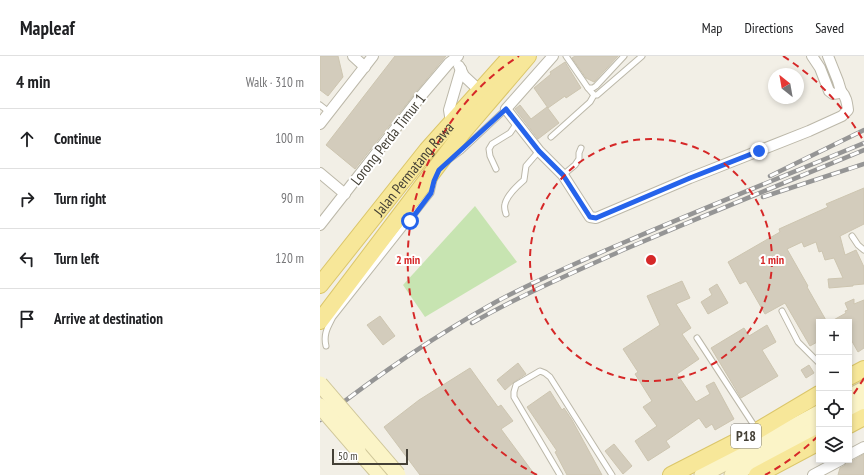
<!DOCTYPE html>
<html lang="en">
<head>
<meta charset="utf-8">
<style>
  :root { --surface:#fff; --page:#f2f2f2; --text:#202124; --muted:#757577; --line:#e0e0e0 }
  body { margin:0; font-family:"PT Sans Narrow",sans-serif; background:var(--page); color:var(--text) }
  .controls { position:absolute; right:12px; bottom:12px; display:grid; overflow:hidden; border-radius:0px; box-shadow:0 2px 6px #0003 }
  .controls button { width:36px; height:36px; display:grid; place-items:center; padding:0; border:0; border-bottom:1px solid var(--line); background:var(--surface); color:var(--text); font:20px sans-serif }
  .compass { position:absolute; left:448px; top:12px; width:36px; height:36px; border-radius:50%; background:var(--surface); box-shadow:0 2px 6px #0003; rotate:329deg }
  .scale { position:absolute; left:12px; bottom:10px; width:76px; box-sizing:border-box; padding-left:4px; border:2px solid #444036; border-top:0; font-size:11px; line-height:14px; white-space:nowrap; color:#444036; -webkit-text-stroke:3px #fff; paint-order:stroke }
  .stop { position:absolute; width:12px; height:12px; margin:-9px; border:3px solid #2563eb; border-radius:50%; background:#fff }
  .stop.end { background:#2563eb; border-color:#fff; box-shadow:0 1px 4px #0008 }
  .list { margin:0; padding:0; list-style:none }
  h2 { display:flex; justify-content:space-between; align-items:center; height:52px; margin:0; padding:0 16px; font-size:17px }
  h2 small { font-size:13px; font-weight:400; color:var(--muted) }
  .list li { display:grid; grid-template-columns:26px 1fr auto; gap:12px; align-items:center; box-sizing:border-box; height:60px; padding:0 16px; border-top:1px solid var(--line) }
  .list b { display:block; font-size:15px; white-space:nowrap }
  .list em { font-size:13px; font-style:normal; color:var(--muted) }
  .icon { flex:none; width:22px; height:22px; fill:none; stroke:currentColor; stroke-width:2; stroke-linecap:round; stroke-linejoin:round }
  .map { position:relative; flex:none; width:544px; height:419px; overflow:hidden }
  header { display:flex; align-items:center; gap:24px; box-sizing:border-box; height:56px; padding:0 20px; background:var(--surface); border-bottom:1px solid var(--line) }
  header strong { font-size:19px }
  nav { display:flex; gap:22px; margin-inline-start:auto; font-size:14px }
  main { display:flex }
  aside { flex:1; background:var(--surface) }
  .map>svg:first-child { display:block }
  .green { fill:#c7e4b1 }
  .building { fill:#d3ccbc; stroke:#cdc5b0 }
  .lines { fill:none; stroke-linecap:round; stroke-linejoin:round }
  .lane-casing { stroke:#bcb8a9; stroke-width:7 }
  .street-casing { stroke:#bcb8a9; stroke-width:12 }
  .secondary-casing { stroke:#cfc698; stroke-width:17 }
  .primary-casing { stroke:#dbc66a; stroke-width:18 }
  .lane { stroke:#fff; stroke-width:5 }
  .street { stroke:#fff; stroke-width:10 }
  .secondary { stroke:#fbf4c7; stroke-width:15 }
  .primary { stroke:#f7e799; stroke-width:16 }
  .rail-casing { stroke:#959595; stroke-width:4.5 }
  .rail { stroke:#fff; stroke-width:3; stroke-dasharray:9; stroke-linecap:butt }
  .secondary-bridge-casing { stroke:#cfc698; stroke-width:17; stroke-linecap:butt }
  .secondary-bridge { stroke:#fbf4c7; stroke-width:15 }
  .route { stroke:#2563eb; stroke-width:5 }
  .ring { fill:none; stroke:#d62828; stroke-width:2; stroke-dasharray:7 5 }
  .labels { text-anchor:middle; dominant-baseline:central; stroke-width:4; stroke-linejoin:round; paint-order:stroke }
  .shield { fill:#fff; stroke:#7c7972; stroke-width:1 }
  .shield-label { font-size:14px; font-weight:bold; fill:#444036 }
  .street-label { font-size:15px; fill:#444036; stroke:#fff }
  .centre { fill:#d62828; stroke:#fff; stroke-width:2 }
  .ring-label { font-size:12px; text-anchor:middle; font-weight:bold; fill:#d62828; stroke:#fff; stroke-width:4; stroke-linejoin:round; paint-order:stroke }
</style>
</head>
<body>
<header>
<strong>Mapleaf</strong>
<nav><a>Map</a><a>Directions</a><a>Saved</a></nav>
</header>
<main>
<aside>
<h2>4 min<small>Walk · 310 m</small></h2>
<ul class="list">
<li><svg class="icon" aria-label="ahead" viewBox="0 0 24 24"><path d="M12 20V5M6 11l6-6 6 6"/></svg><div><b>Continue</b></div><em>100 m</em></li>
<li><svg class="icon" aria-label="right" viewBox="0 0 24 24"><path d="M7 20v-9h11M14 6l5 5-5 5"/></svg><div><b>Turn right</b></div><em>90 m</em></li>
<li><svg class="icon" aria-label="left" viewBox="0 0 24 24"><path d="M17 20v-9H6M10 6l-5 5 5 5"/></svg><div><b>Turn left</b></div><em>120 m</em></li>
<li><svg class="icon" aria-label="arrive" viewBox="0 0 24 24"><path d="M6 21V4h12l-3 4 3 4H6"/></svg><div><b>Arrive at destination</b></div></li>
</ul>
</aside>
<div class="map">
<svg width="544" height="419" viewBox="0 0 544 419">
  <rect width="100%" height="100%" fill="#f2efe6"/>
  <polygon class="green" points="155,150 197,206 105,261 83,229"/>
  <g class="building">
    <polygon points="0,0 18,0 23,21 8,40 0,34"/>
    <polygon points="75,0 126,0 96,36 35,113 6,89"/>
    <polygon points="255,0 298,0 274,26 266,22 252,2"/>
    <polygon points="245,6 261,32 246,42 245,40 228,52 214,32 231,18 230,16"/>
    <polygon points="200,49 211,63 227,51 239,67 218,83 195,53"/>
    <polygon points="544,132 544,168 520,180 525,199 536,194 544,211 544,228 533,229 533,230 509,232 508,223 523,222 514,202 505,204 502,195 499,196 496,186 484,191 482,186 467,193 488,230 487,231 507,266 499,266 499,285 490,290 465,247 445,258 426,225 420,228 408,206 460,176 459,173 508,151 506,148"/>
    <polygon points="362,225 370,242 356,248 371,272 362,278 379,303 357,318 376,346 390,338 386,330 394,326 414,363 395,374 392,368 386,372 379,362 346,385 350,391 328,405 315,385 337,370 323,351 332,345 315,318 318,316 303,293 340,269 327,240"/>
    <polygon points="397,228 408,247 388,258 381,246 392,239 389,233"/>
    <polygon points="534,243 534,248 544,244 544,292 538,296 529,280 529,266 510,266 526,257 525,255 528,254 525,247"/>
    <polygon points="60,260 75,280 63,289 47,269"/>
    <polygon points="447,269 456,286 442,294 458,320 421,342 391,292 424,272 429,280"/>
    <polygon points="198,307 206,318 194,326 185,334 177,324"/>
    <polygon points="489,309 494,317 486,322 481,314"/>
    <polygon points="150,312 178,351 181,349 193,365 181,373 215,419 100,419 64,371 99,344"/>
    <polygon points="230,335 242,354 244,352 252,364 282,419 247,419 235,396 237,395 207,351"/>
    <polygon points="294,388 312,410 303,418 285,395"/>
    <polygon points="544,398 544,419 518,419 520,412 524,410 527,405 532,405"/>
  </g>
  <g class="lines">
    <g class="lane-casing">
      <g id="lane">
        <polyline points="246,0 268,32 273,32 276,30 304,0"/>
        <polyline points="268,32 274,39 277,39 322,0"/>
        <polyline points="0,49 9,56"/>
        <polyline points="231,81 270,46 274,39"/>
        <polyline points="130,103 141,95 186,53"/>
        <polyline points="176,113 170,100 169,93 172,88 190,77 197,67"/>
        <polyline points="243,119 255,109 259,103 259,97 261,92"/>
        <path d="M186,158C185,155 184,151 185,148C187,139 197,130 204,124L206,110L219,95"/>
        <polyline points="532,180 538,189 544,194"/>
        <polyline points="462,255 478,286 499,307"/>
        <polyline points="377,282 437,374"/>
        <path d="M6,290C3,278 8,271 13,261L111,137L114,124"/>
        <polyline points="240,419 194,341 194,336 196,329 220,315 225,317 230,321 292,419"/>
      </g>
    </g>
    <g class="street-casing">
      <g id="street">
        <polyline points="33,0 45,11"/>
        <path d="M233,0L186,53L219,95L243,119L270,161L276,162L370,122L489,75L522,60L528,54C527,46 526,40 521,35"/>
        <polyline points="492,0 500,12 509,35 513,38 519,37 521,35 518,25 508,0"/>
        <polyline points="139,10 144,20 159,34"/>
        <polyline points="131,66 129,54 141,13"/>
        <polyline points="0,68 53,0"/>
        <polyline points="0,117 25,138"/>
        <polyline points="0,169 101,40 129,7 138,0"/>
        <polyline points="529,399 544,391"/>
        <polyline points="493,419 521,404"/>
      </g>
    </g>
    <g class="secondary-casing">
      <g id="secondary">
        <polyline points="529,341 544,333"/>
        <polyline points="529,355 544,347"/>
        <polyline points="38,394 60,419"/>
        <polyline points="382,419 499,357"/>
        <polyline points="412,419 499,371"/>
      </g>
    </g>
    <g class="primary-casing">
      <g id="primary">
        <path id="s1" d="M0,229L107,94L191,0"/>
        <polyline points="0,265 143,76 208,0"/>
        <polyline points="529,321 544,313"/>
        <polyline points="529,369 544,361"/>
        <polyline points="351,419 437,375 499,338"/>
        <polyline points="437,419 499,386"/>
      </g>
    </g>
    <use href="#lane" class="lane"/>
    <use href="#street" class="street"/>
    <use href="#secondary" class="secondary"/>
    <use href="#primary" class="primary"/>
    <g class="rail-casing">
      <g id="rail">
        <polyline points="450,120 544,74"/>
        <polyline points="443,141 544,108"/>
        <path d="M152,267C201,239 252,217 303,194C383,160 463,127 544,94"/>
        <path d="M0,364C55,321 113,281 174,247C216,224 261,205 305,186C384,152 464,120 544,87"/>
      </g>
    </g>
    <use href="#rail" class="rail"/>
    <g class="secondary-bridge-casing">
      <g id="secondary-bridge">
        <polyline points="0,328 78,419"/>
        <polyline points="0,350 38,394"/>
      </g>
    </g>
    <use href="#secondary-bridge" class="secondary-bridge"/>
  </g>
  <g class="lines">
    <polyline class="route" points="90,165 111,137 114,125 119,114 186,53 219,95 243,119 270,161 276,162 370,122 439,95"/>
  </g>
  <g class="ring">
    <circle cx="331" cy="204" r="121"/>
    <path d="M544 322A243 243 0 0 1 530 343M498 380A243 243 0 0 1 445 419M217 419A243 243 0 0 1 199 0M463 0A243 243 0 0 1 544 86"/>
  </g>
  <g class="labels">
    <rect class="shield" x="411" y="368" width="30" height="24" rx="3"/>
    <g class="shield-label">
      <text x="426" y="380">P18</text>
    </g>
    <g class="street-label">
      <text transform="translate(68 83) rotate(-52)">Lorong Perda Timur 1</text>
      <text stroke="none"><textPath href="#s1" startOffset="149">Jalan Permatang Rawa</textPath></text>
    </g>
  </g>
  <circle cx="331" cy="204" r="6" class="centre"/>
  <g class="ring-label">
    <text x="452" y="208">1 min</text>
    <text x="88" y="208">2 min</text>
  </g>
</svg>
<div class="controls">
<button>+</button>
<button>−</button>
<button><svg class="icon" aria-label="locate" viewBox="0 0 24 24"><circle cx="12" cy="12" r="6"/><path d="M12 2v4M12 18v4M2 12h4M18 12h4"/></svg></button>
<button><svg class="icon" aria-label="layers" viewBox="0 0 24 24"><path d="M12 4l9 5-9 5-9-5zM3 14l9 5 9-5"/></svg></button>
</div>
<svg class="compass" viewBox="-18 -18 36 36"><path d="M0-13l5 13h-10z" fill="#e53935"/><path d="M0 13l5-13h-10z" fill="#757577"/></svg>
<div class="scale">50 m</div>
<div class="stop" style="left:90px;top:165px"></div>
<div class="stop end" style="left:439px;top:95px"></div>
</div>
</main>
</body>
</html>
